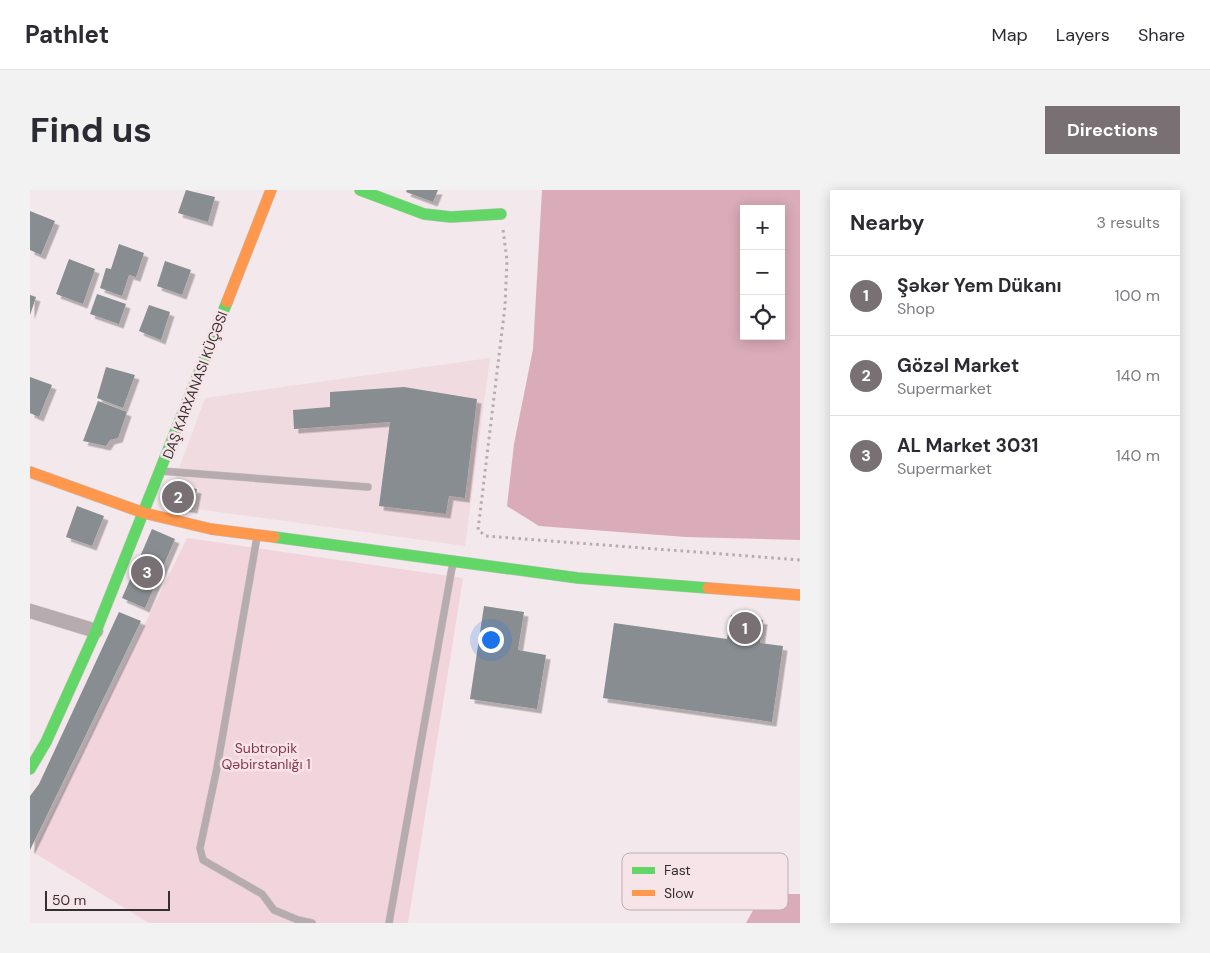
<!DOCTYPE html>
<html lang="en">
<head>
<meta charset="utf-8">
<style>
  :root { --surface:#fff; --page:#f2f2f3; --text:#2b2b33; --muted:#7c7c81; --line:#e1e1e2; --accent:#787072 }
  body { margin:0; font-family:"DM Sans",sans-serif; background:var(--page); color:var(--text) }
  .controls { position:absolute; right:15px; top:15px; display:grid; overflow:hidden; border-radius:0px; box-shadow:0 2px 12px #0003 }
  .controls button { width:45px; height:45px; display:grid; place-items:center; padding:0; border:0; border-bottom:1px solid var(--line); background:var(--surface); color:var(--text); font:25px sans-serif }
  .scale { position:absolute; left:15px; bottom:12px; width:125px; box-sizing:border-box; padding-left:5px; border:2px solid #362f31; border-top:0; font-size:14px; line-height:18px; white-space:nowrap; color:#362f31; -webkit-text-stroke:4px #f7e4e9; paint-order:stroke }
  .you { position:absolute; left:460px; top:449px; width:18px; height:18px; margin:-12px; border:4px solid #fff; border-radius:50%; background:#1a73e8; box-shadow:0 0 0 8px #1a73e833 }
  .badge { display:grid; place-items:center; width:32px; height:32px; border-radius:50%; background:var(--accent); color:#fff; font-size:16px; font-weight:700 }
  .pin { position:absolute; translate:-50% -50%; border:2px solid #fff; box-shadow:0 1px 5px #0006 }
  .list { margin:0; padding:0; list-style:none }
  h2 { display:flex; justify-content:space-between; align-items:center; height:65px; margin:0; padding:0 20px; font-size:21px }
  h2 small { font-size:16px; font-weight:400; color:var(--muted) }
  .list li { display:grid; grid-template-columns:32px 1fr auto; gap:15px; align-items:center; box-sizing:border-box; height:80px; padding:0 20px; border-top:1px solid var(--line) }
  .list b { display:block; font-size:19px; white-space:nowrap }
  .list p { margin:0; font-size:16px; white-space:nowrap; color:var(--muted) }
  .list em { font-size:16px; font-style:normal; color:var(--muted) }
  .icon { flex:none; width:28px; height:28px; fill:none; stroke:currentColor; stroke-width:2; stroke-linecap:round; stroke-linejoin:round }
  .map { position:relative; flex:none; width:770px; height:733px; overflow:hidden; border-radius:0px }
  header { display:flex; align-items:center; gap:30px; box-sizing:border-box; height:70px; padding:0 25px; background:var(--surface); border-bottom:1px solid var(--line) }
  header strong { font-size:24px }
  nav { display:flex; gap:28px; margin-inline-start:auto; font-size:18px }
  .intro { display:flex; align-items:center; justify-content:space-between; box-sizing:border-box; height:120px; padding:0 30px }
  h1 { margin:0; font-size:35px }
  .button { padding:12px 22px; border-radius:0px; background:var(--accent); color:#fff; font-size:18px; font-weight:700 }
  main { display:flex; gap:30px; padding:0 30px }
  aside { flex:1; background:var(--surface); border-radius:0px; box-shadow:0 2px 12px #0003 }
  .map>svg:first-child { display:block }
  .built { fill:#f0dbe0 }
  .green { fill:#f2d4dc }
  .water { fill:#daabb8; fill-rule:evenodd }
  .building { fill:#878d91; filter:url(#shadow) }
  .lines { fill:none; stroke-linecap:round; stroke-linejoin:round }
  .lane-casing { stroke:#ccc4c7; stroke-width:8 }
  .street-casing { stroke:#ccc4c7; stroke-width:15 }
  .fast-casing { stroke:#ccc4c7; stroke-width:12 }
  .slow-casing { stroke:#ccc4c7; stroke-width:12 }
  .path { stroke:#b6acb0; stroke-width:3; stroke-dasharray:2.5 4; stroke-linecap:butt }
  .lane { stroke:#b6abae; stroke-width:7 }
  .street { stroke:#b6abae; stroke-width:14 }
  .fast { stroke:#63d668; stroke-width:11 }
  .slow { stroke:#ff974d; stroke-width:11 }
  .labels { text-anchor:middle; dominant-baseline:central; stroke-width:5; stroke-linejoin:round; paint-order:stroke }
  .street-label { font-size:14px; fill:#362f31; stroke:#f7e4e9 }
  .park-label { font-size:14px; fill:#853851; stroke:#f7e4e9 }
  .key { fill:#f7e4e9; stroke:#bdaeb2; stroke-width:1 }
  .key-label { font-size:14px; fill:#362f31 }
</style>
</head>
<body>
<header>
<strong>Pathlet</strong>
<nav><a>Map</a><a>Layers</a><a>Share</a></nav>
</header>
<div class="intro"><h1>Find us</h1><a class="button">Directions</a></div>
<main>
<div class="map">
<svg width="770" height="733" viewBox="0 0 770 733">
  <defs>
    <filter id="shadow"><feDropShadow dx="4.5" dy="4.5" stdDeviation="0" flood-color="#0004"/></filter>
  </defs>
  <rect width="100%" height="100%" fill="#f3e8eb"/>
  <polygon class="built" points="460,168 435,356 167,319 169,298 144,292 175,208"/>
  <polygon class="green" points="157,348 433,388 378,733 119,733 3,662"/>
  <g class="water">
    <path d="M512,0H770V350L656,347L509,336L477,316L484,254L503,159ZM714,19H751V146H714Z"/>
    <polygon points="745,704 770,704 770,733 716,733 726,715"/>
  </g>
  <g class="building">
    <polygon points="156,0 185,7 178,32 148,23"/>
    <polygon points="377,0 408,0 403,12 376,2"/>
    <polygon points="0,21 25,31 11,65 0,60"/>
    <polygon points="89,54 114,63 106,87 99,85 92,106 70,98 76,78 81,79"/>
    <polygon points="39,69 65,79 53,114 26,104"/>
    <polygon points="135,71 161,80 152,105 127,96"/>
    <polygon points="67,104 96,114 89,134 60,124"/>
    <polygon points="0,105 6,107 0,125"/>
    <polygon points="119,115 140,122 131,150 109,141"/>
    <polygon points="76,177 105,185 93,218 67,208"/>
    <polygon points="0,187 22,195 9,227 0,223"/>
    <polygon points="374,197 447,209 435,308 419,306 416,324 349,316 360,232 264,239 263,220 300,217 300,202"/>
    <polygon points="68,211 97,222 88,248 80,250 76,256 53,251"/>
    <polygon points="137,294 167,299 163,319 134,314"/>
    <polygon points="47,316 74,326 62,356 36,347"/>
    <polygon points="122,339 145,349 115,418 92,408"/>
    <polygon points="454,416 494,422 488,460 516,465 507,519 440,509"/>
    <polygon points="89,422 111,431 0,660 0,606 9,594"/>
    <polygon points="701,425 733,430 730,453 753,456 742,532 573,508 584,433 697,449"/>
  </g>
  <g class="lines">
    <g class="lane-casing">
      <g id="lane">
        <polyline points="131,281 338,297"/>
        <polyline points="227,347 187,578 170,658 173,670 232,704 244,720 268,730 282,733"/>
        <polyline points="359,733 423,372"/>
      </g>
    </g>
    <g class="street-casing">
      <polyline id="street" points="0,421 66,441"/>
    </g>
    <g class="fast-casing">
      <g id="fast">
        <polyline points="330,0 394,24 421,27 471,24"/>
        <polyline points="244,347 548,388 678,398"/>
        <polyline points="0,579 16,552 66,441 197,112"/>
      </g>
    </g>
    <g class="slow-casing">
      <g id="slow">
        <polyline points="197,112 241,0"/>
        <polyline points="0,282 114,323 181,339 244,347"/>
        <polyline points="678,398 770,405"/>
      </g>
    </g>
    <polyline class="path" points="473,40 477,70 475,116 448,340 456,346 770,370"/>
    <use href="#lane" class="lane"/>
    <use href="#street" class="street"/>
    <use href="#fast" class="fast"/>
    <use href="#slow" class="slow"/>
  </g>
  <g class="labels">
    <g class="street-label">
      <text transform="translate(165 195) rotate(-69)">DAŞ KARXANASI KÜÇƏSI</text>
    </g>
    <g class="park-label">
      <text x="236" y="558">Subtropik<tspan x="236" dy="16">Qəbirstanlığı 1</tspan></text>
    </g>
  </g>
  <rect x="592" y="663" width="166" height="57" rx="8" class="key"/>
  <rect x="602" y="677" width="23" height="7" fill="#63d668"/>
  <rect x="602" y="700" width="23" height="6" fill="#ff974d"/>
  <g class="key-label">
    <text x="634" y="685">Fast</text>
    <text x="634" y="708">Slow</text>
  </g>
</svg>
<div class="controls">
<button>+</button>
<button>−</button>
<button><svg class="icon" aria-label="locate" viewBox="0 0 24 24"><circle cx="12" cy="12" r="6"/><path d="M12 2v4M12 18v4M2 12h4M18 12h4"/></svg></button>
</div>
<div class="scale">50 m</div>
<div class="you"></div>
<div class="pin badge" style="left:715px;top:438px">1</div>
<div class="pin badge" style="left:148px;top:307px">2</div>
<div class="pin badge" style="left:117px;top:382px">3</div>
</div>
<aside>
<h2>Nearby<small>3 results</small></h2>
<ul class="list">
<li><span class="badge">1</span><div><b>Şəkər Yem Dükanı</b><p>Shop</p></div><em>100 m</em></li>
<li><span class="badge">2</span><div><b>Gözəl Market</b><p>Supermarket</p></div><em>140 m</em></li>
<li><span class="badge">3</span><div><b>AL Market 3031</b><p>Supermarket</p></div><em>140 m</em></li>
</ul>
</aside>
</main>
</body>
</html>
